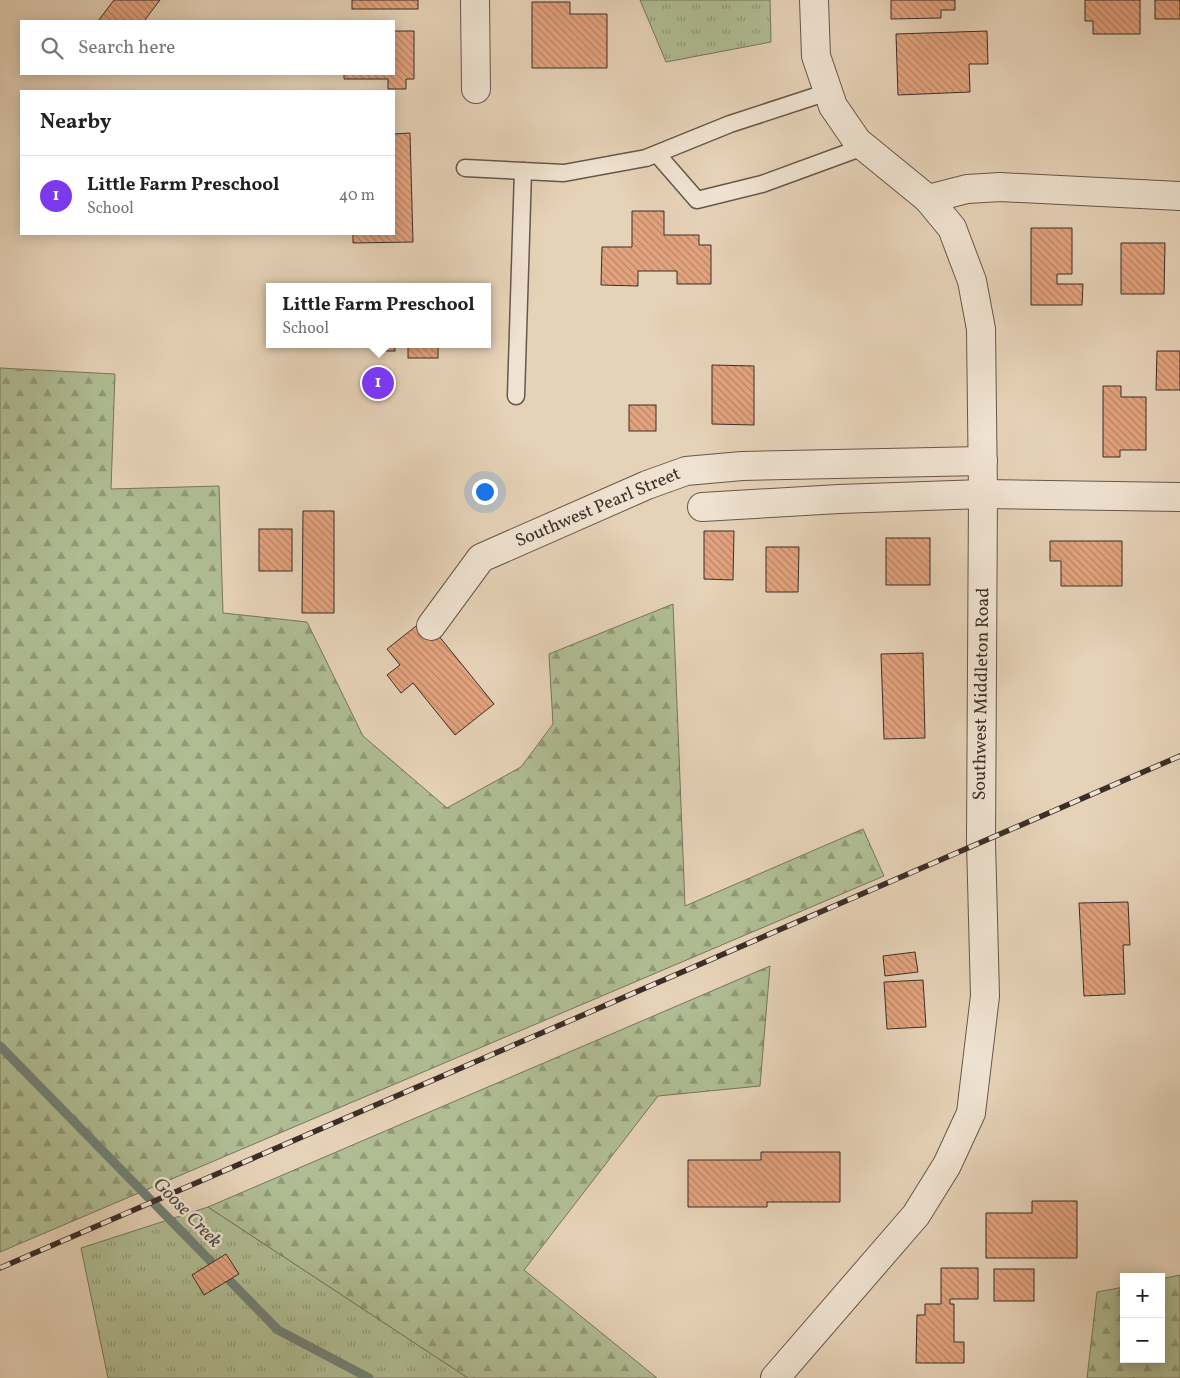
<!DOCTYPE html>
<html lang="en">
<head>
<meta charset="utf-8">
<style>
  :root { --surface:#fff; --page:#f2f2f2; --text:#202124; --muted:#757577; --line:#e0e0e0; --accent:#7c3aed }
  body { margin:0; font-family:Vollkorn,serif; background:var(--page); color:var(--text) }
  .controls { position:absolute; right:15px; bottom:15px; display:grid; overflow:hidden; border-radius:0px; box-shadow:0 2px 12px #0003 }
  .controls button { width:45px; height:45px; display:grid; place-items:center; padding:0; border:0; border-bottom:1px solid var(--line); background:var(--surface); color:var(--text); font:25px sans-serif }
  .you { position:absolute; left:484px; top:491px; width:18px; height:18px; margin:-12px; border:4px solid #fff; border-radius:50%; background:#1a73e8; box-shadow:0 0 0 8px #1a73e833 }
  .badge { display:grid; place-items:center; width:32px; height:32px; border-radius:50%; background:var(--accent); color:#fff; font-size:16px; font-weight:700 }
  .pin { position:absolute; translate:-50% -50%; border:2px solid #fff; box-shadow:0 1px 5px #0006 }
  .popup { position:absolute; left:266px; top:283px; width:225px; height:65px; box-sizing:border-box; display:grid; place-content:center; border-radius:0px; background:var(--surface); filter:drop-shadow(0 1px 4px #0005); font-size:16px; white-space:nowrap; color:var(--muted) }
  .popup b { font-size:19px; color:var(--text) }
  .popup::after { content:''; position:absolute; left:50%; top:100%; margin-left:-10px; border:10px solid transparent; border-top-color:var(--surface) }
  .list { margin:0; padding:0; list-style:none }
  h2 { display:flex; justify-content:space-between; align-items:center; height:65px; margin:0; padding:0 20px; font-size:21px }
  h2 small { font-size:16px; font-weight:400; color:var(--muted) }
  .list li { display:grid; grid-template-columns:32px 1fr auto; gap:15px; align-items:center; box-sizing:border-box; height:80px; padding:0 20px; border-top:1px solid var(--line) }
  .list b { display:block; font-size:19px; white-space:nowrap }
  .list p { margin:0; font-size:16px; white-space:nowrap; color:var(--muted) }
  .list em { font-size:16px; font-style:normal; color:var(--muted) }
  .icon { flex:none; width:28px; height:28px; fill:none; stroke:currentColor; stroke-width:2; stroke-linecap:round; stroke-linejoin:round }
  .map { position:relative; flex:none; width:1180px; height:1378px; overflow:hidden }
  .search { position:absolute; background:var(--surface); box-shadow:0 2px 12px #0003; left:20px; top:20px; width:375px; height:55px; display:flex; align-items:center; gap:12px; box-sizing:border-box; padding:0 18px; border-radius:0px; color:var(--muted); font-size:19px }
  .panel { position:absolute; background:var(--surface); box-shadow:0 2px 12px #0003; left:20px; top:90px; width:375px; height:145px; border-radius:0px }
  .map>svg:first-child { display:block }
  .grass { fill:url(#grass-tufts); stroke:#76765e }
  .forest { fill:url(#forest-firs); stroke:#76765e }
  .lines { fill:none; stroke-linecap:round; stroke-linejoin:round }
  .stream { stroke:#728176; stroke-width:9 }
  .building { fill:url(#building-back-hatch); stroke:#3b2e28 }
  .lane-casing { stroke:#66574c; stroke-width:19 }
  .street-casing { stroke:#66574c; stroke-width:30 }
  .lane { stroke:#efe2d0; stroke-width:16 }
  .street { stroke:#efe2d0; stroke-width:28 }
  .rail-casing { stroke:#3b2e28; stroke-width:5.5 }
  .rail { stroke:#efe2d0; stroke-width:4; stroke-dasharray:11; stroke-linecap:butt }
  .labels { text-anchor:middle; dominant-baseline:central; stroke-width:5; stroke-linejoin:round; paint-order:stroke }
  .street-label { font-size:18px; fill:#3b2e28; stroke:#efe2d0 }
  .water-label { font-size:19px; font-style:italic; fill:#4d4a42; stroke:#efe2d0 }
</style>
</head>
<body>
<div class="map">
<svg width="1180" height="1378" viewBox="0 0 1180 1378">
  <defs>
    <pattern id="grass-tufts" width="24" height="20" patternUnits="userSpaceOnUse" patternTransform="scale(1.25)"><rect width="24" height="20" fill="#b0bd93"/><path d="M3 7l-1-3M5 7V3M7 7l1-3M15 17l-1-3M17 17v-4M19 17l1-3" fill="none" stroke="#909a78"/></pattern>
    <pattern id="forest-firs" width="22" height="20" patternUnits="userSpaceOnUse" patternTransform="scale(1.25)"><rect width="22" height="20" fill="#b0bd93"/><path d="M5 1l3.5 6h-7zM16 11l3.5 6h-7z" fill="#909a78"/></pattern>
    <pattern id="building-back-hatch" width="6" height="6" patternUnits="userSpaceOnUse" patternTransform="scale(1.25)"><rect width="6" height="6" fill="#e3a37e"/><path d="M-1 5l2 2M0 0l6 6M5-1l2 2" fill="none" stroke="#b98567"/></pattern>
  </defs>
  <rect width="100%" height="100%" fill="#e6d2b7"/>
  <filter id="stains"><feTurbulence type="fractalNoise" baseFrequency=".004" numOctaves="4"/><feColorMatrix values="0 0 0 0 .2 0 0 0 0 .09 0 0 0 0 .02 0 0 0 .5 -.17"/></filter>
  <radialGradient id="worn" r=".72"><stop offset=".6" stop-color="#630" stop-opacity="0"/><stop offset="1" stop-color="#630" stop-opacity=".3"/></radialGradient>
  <g class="grass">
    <polygon points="640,0 770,0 771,42 666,62"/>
    <polygon points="208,1207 468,1378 108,1378 81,1248"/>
  </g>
  <g class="forest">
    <polygon points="0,368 115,374 111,489 219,486 223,613 307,622 363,736 447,808 521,767 553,724 549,654 673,604 685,906 863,829 884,876 0,1252"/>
    <polygon points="770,966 760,1086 658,1096 524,1270 657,1378 468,1378 208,1207"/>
    <polygon points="1180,1275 1180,1378 1087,1378 1097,1292 1124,1287 1124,1359 1161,1359 1161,1279"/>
  </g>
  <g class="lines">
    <polyline class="stream" points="0,1046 278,1330 369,1378"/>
  </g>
  <g class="building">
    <polygon points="114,0 160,0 144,21 98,21"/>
    <rect x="352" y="0" width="66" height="9"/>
    <polygon points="891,0 955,0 955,10 941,10 941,18 891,19"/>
    <polygon points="1085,0 1140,0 1140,34 1093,34 1093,21 1085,21"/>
    <rect x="1155" y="0" width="25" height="19"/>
    <polygon points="532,2 570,2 570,14 607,14 607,68 532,68"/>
    <polygon points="394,31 414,31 414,79 406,79 406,89 388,89 388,79 344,79 344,74 394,74"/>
    <polygon points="987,31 988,64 969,64 970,92 898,95 896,34"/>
    <polygon points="410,133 413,242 353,243 353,234 394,234 394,134"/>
    <polygon points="632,211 664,211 664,235 699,235 699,245 711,245 711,284 677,284 677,271 638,271 638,286 601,285 602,247 632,247"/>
    <polygon points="1031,228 1072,228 1072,274 1057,274 1057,284 1083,284 1082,305 1031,305"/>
    <polygon points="1121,243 1165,243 1164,294 1121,294"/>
    <rect x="378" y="344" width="17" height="7"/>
    <rect x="408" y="344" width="30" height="14"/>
    <polygon points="1157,351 1180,351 1180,390 1156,390"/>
    <polygon points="712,365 754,366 754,425 712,424"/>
    <polygon points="1103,386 1121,386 1121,397 1146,397 1146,450 1120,450 1120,457 1103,457"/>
    <rect x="629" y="405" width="27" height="26"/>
    <polygon points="303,511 334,511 334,613 302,613"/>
    <rect x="259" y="529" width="33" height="42"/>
    <polygon points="704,531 734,531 733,580 704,579"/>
    <rect x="886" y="538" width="44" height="47"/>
    <polygon points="1050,541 1122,541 1122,586 1061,586 1061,561 1050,561"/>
    <polygon points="766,547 799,547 798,592 766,592"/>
    <polygon points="425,619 494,704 455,735 413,683 401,693 387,675 400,665 387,649"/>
    <polygon points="923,653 925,738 884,739 881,654"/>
    <polygon points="1128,902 1130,945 1123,945 1125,994 1084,996 1079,903"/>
    <polygon points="915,952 918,972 885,976 883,956"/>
    <polygon points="923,980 926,1027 887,1029 884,982"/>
    <polygon points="761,1152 840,1152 840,1202 767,1202 767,1207 688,1207 688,1160 761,1160"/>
    <polygon points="1032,1201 1077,1201 1077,1258 986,1258 986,1213 1032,1213"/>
    <polygon points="226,1254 239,1274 204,1295 192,1275"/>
    <polygon points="941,1268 978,1268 978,1299 950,1299 950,1304 954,1304 954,1342 964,1342 964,1363 916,1363 917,1315 925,1315 925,1304 941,1304"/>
    <rect x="994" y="1269" width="40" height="32"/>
  </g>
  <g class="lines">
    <g class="lane-casing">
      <g id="lane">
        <polyline points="657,154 697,200 762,184 855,150 862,145"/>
        <polyline points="465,168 564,173 646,158 730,124 828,92"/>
        <polyline points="516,396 523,171"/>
      </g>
    </g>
    <g class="street-casing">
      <g id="street">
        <polyline points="475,0 476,89"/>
        <polyline points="928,199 967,189 1000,187 1180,196"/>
        <polyline points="702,507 839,499 983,494 1180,497"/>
        <polyline points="431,626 481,558 647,485 686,471 742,466 983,461"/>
        <polyline points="775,1378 916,1215 947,1165 971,1113 985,996 981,842 983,494 981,329 972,281 952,228 928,199 857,141 833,106 816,56 814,0"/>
      </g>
    </g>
    <use href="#lane" class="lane"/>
    <use href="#street" class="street"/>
    <g class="rail-casing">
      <polyline id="rail" points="0,1268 1180,756"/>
    </g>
    <use href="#rail" class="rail"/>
  </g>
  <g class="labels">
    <g class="street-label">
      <text transform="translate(598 508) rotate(-23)">Southwest Pearl Street</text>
      <text transform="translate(982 694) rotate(-89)">Southwest Middleton Road</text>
    </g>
    <g class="water-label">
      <text transform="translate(187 1213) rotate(46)">Goose Creek</text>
    </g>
  </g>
  <rect width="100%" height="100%" filter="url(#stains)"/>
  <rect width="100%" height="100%" fill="url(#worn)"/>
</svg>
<div class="controls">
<button>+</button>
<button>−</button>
</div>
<div class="you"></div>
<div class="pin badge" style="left:378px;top:383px">1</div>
<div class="popup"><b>Little Farm Preschool</b>School</div>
<div class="search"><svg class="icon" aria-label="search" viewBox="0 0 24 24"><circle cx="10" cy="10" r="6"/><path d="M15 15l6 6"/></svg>Search here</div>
<section class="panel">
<h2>Nearby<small></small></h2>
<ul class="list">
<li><span class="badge">1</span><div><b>Little Farm Preschool</b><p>School</p></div><em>40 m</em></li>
</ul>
</section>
</div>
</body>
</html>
